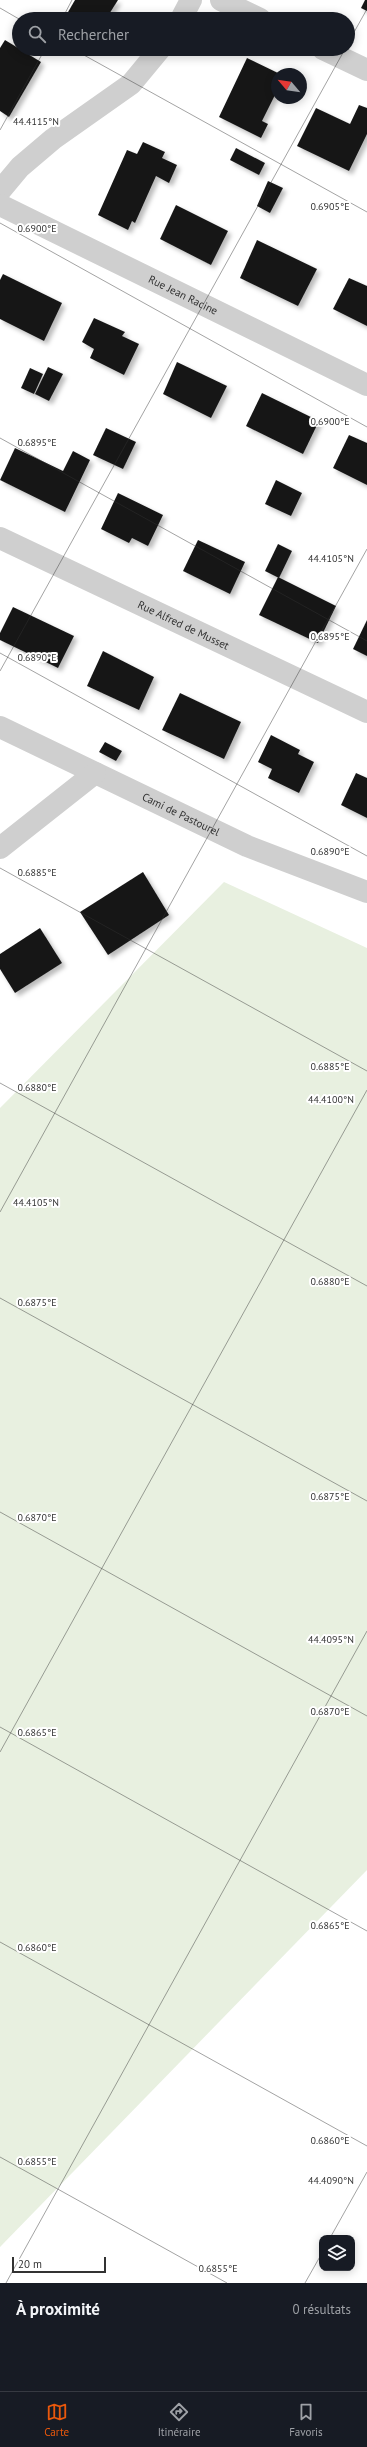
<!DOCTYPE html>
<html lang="fr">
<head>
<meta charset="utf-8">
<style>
  :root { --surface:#171b24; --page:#20242c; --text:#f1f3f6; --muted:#9ea1a6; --line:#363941; --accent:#ea580c }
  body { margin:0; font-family:"PT Sans",sans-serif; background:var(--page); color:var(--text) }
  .controls { position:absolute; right:12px; bottom:12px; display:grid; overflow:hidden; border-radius:8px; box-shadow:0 2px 10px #0003 }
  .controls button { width:36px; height:36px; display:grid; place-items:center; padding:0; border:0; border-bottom:1px solid var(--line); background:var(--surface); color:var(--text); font:20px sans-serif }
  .compass { position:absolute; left:271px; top:68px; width:36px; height:36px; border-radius:50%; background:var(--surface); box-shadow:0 2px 10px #0003; rotate:299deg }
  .scale { position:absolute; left:12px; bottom:10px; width:94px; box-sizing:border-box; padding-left:4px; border:2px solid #323232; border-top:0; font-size:11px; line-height:14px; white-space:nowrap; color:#323232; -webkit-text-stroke:3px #fff; paint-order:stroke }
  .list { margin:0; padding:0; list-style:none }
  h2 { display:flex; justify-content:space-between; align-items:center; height:52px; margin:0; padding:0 16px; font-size:17px }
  h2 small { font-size:13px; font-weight:400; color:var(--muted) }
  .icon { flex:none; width:22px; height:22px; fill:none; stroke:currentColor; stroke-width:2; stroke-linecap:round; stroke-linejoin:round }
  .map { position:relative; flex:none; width:367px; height:2283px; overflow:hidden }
  .search { position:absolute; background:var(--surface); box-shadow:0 2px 10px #0003; left:12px; right:12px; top:12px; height:44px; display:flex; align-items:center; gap:10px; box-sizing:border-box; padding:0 14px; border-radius:22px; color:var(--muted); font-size:15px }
  .sheet { height:108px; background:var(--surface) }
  nav { display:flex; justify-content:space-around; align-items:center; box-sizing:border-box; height:56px; border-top:1px solid var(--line); background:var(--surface); font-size:11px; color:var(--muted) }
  nav a { display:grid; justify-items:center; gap:2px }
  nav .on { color:var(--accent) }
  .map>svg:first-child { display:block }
  .green { fill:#e8f0e0 }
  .building { fill:#191919; filter:url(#shadow) }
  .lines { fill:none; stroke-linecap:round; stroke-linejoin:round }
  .street { stroke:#cfcfcf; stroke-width:22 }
  .ticks { fill:none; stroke:#323232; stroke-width:1; stroke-opacity:0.45 }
  .labels { text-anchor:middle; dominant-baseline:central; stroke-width:4; stroke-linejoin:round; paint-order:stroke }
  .street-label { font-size:11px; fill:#323232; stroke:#fff }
  .ticks-label { font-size:10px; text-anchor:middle; fill:#323232; stroke:#fff; stroke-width:4; stroke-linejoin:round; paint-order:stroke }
</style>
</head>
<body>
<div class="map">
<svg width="367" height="2283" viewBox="0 0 367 2283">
  <defs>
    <filter id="shadow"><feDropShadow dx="3.5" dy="3.5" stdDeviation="2" flood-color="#0004"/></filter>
  </defs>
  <rect width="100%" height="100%" fill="#fff"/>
  <polygon class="green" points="224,882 367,948 367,1870 0,2247 0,1108"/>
  <g class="building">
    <polygon points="75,0 118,0 106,19 64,19"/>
    <polygon points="365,0 367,0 367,11 361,8"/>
    <polygon points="5,40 41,62 9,117 0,111 0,48"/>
    <polygon points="247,58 280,74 277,74 277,91 262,121 268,124 261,138 219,117"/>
    <polygon points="359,105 367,108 367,134 349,171 297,146 316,108 350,124"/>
    <polygon points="143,142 165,152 162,158 177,165 169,183 156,176 135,223 132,221 128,230 98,215 127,150 137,154"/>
    <polygon points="236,148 265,163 259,175 230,160"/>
    <polygon points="268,181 283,188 270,213 257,206"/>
    <polygon points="176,205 228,231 211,265 160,239"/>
    <polygon points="257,240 317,269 298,306 240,278"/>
    <polygon points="3,274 62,303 44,341 0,319 0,280"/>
    <polygon points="349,278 367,286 367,326 333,309"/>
    <polygon points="94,318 125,332 122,336 139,344 124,375 90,358 94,349 82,342"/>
    <polygon points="177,362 227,386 211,418 163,394"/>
    <polygon points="48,367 63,374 49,401 35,394"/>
    <polygon points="30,368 43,374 34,394 21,388"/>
    <polygon points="262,393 319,421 303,454 246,426"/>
    <polygon points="106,428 136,442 123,469 93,455"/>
    <polygon points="349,435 367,443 367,485 333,468"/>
    <polygon points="15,448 63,471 73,451 90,460 65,512 0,480"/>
    <polygon points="276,480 302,493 291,516 265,504"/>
    <polygon points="118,493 163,515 148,546 132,538 129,543 101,529"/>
    <polygon points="198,540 245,562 230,594 183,571"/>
    <polygon points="278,544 292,551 279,578 265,571"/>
    <polygon points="278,577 336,606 318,643 259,615"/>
    <polygon points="13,607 74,636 58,668 0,640 0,633"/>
    <polygon points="367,620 367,656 353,649"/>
    <polygon points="103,651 154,677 139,710 87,686"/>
    <polygon points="180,693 241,722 224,759 162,730"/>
    <polygon points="271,735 300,750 298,754 314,762 299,793 268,778 272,769 258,762"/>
    <polygon points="105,742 122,751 116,761 99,752"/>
    <polygon points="356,773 367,778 367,818 341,805"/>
    <polygon points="143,872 169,915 108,955 80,912"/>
    <polygon points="40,928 62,963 15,993 0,969 0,954"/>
  </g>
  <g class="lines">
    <g class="street">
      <polyline points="221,0 260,19"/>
      <polyline points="181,19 191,0"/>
      <polyline points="323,49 367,70"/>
      <polyline points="0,191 20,167 53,139 131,84 160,49"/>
      <path id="s1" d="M0,205L367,385"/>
      <path id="s2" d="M0,538L367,712"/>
      <path id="s3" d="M0,727L247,846L367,892"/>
      <polyline points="0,848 95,773"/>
    </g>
  </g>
  <path class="ticks" d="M0,8L19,19M62,19L72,0M348,43L367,9M73,49L367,212M0,130L45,49M0,223L367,427M0,438L367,641M0,653L367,856M0,671L345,49M0,868L367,1071M0,1083L367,1286M0,1212L367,549M0,1298L367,1501M0,1512L367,1716M0,1727L367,1931M0,1752L367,1090M0,1942L367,2146M0,2157L227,2283M330,2238L367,2172M6,2283L367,1631M305,2283L322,2253"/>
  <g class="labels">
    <g class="street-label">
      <text stroke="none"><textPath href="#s1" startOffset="204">Rue Jean Racine</textPath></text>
      <text stroke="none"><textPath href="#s2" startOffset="203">Rue Alfred de Musset</textPath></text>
      <text stroke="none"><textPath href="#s3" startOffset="201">Cami de Pastourel</textPath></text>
    </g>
  </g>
  <g class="ticks-label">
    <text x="36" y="125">44.4115°N</text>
    <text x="330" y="210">0.6905°E</text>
    <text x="37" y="232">0.6900°E</text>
    <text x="330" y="425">0.6900°E</text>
    <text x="37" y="446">0.6895°E</text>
    <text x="331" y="562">44.4105°N</text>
    <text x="330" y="640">0.6895°E</text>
    <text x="37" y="661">0.6890°E</text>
    <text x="330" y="855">0.6890°E</text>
    <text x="37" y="876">0.6885°E</text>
    <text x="330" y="1070">0.6885°E</text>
    <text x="37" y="1091">0.6880°E</text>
    <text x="331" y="1103">44.4100°N</text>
    <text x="36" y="1206">44.4105°N</text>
    <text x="330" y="1285">0.6880°E</text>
    <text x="37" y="1306">0.6875°E</text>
    <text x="330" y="1500">0.6875°E</text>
    <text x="37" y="1521">0.6870°E</text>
    <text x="331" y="1643">44.4095°N</text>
    <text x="330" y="1715">0.6870°E</text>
    <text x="37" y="1736">0.6865°E</text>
    <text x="330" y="1929">0.6865°E</text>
    <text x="37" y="1951">0.6860°E</text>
    <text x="330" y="2144">0.6860°E</text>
    <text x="37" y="2165">0.6855°E</text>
    <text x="331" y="2184">44.4090°N</text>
    <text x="218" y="2272">0.6855°E</text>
  </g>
</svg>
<div class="controls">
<button><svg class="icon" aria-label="layers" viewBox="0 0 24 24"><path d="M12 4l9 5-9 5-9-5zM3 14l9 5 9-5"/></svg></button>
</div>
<svg class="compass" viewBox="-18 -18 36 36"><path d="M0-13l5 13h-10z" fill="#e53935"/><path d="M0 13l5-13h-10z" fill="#9ea1a6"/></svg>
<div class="scale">20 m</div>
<div class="search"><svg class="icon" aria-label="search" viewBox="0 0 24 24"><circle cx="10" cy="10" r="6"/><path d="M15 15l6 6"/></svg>Rechercher</div>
</div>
<section class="sheet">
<h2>À proximité<small>0 résultats</small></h2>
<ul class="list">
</ul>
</section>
<nav>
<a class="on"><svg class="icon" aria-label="map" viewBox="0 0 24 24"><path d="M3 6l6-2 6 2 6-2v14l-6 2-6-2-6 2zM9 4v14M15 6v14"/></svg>Carte</a>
<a><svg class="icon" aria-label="directions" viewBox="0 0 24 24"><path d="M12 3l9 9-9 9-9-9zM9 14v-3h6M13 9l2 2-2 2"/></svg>Itinéraire</a>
<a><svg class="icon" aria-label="saved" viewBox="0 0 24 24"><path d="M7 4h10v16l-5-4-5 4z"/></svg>Favoris</a>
</nav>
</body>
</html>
